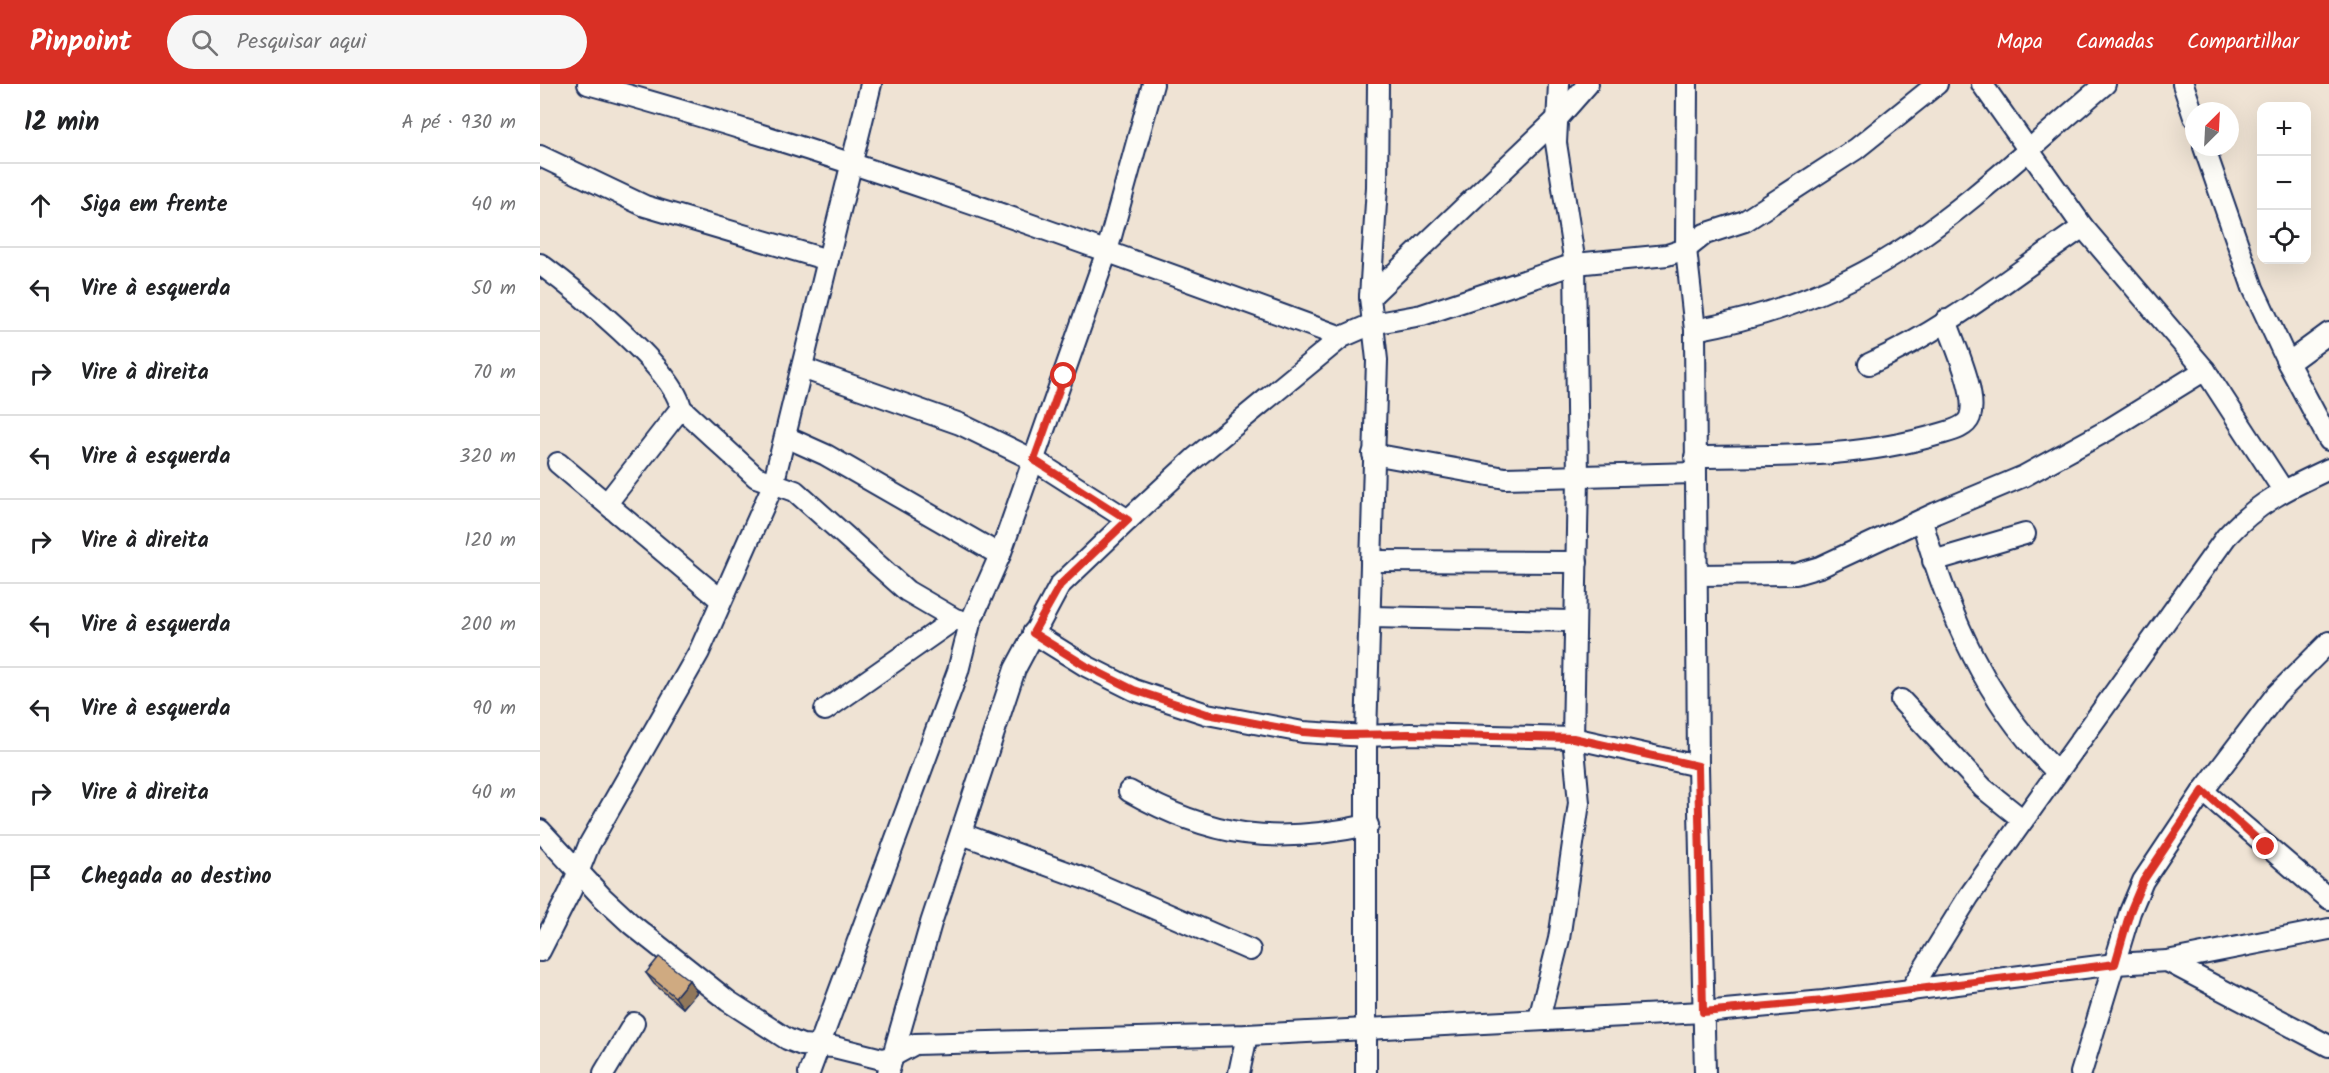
<!DOCTYPE html>
<html lang="pt">
<head>
<meta charset="utf-8">
<style>
  :root { --surface:#fff; --page:#f6f6f6; --text:#202124; --muted:#757577; --line:#e0e0e0; --accent:#d93025 }
  body { margin:0; font-family:Kalam,sans-serif; background:var(--page); color:var(--text) }
  .controls { position:absolute; right:18px; top:18px; display:grid; overflow:hidden; border-radius:12px; box-shadow:0 6px 24px #0002 }
  .controls button { width:54px; height:54px; display:grid; place-items:center; padding:0; border:0; border-bottom:2px solid var(--line); background:var(--surface); color:var(--text); font:30px sans-serif }
  .compass { position:absolute; left:1645px; top:18px; width:54px; height:54px; border-radius:50%; background:var(--surface); box-shadow:0 6px 24px #0002; rotate:24deg }
  .stop { position:absolute; width:18px; height:18px; margin:-14px; border:4px solid #d93025; border-radius:50%; background:#fff }
  .stop.end { background:#d93025; border-color:#fff; box-shadow:0 2px 6px #0008 }
  .list { margin:0; padding:0; list-style:none }
  h2 { display:flex; justify-content:space-between; align-items:center; height:78px; margin:0; padding:0 24px; font-size:26px }
  h2 small { font-size:20px; font-weight:400; color:var(--muted) }
  .list li { display:grid; grid-template-columns:39px 1fr auto; gap:18px; align-items:center; box-sizing:border-box; height:84px; padding:0 24px; border-top:2px solid var(--line) }
  .list b { display:block; font-size:22px; white-space:nowrap }
  .list em { font-size:20px; font-style:normal; color:var(--muted) }
  .icon { flex:none; width:33px; height:33px; fill:none; stroke:currentColor; stroke-width:2; stroke-linecap:round; stroke-linejoin:round }
  .map { position:relative; flex:none; width:1789px; height:989px; overflow:hidden }
  header { display:flex; align-items:center; gap:36px; box-sizing:border-box; height:84px; padding:0 30px; background:var(--accent); color:#fff }
  header strong { font-size:28px }
  nav { display:flex; gap:33px; margin-inline-start:auto; font-size:21px }
  .search { width:420px; height:54px; background:var(--page); display:flex; align-items:center; gap:15px; box-sizing:border-box; padding:0 21px; border-radius:33px; color:var(--muted); font-size:22px }
  main { display:flex }
  aside { flex:1; background:var(--surface) }
  .map>svg:first-child { display:block }
  .lines { fill:none; stroke-linecap:round; stroke-linejoin:round }
  .minor-casing { stroke:#1b2f5e; stroke-width:24 }
  .minor { stroke:#fdfcf7; stroke-width:20 }
  .wall { fill:#b2926f; stroke:#1b2f5e; stroke-width:1.5 }
  .shaded-wall { fill:#91775a; stroke:#1b2f5e; stroke-width:1.5 }
  .building { fill:#cfaa81; stroke:#1b2f5e; stroke-width:1.5 }
  .route { stroke:#d93025; stroke-width:8 }
</style>
</head>
<body>
<header>
<strong>Pinpoint</strong>
<div class="search"><svg class="icon" aria-label="search" viewBox="0 0 24 24"><circle cx="10" cy="10" r="6"/><path d="M15 15l6 6"/></svg>Pesquisar aqui</div>
<nav><a>Mapa</a><a>Camadas</a><a>Compartilhar</a></nav>
</header>
<main>
<aside>
<h2>12 min<small>A pé · 930 m</small></h2>
<ul class="list">
<li><svg class="icon" aria-label="ahead" viewBox="0 0 24 24"><path d="M12 20V5M6 11l6-6 6 6"/></svg><div><b>Siga em frente</b></div><em>40 m</em></li>
<li><svg class="icon" aria-label="left" viewBox="0 0 24 24"><path d="M17 20v-9H6M10 6l-5 5 5 5"/></svg><div><b>Vire à esquerda</b></div><em>50 m</em></li>
<li><svg class="icon" aria-label="right" viewBox="0 0 24 24"><path d="M7 20v-9h11M14 6l5 5-5 5"/></svg><div><b>Vire à direita</b></div><em>70 m</em></li>
<li><svg class="icon" aria-label="left" viewBox="0 0 24 24"><path d="M17 20v-9H6M10 6l-5 5 5 5"/></svg><div><b>Vire à esquerda</b></div><em>320 m</em></li>
<li><svg class="icon" aria-label="right" viewBox="0 0 24 24"><path d="M7 20v-9h11M14 6l5 5-5 5"/></svg><div><b>Vire à direita</b></div><em>120 m</em></li>
<li><svg class="icon" aria-label="left" viewBox="0 0 24 24"><path d="M17 20v-9H6M10 6l-5 5 5 5"/></svg><div><b>Vire à esquerda</b></div><em>200 m</em></li>
<li><svg class="icon" aria-label="left" viewBox="0 0 24 24"><path d="M17 20v-9H6M10 6l-5 5 5 5"/></svg><div><b>Vire à esquerda</b></div><em>90 m</em></li>
<li><svg class="icon" aria-label="right" viewBox="0 0 24 24"><path d="M7 20v-9h11M14 6l5 5-5 5"/></svg><div><b>Vire à direita</b></div><em>40 m</em></li>
<li><svg class="icon" aria-label="arrive" viewBox="0 0 24 24"><path d="M6 21V4h12l-3 4 3 4H6"/></svg><div><b>Chegada ao destino</b></div></li>
</ul>
</aside>
<div class="map">
<svg width="1789" height="989" viewBox="0 0 1789 989">
  <rect width="100%" height="100%" fill="#efe3d4"/>
  <filter id="ink" filterUnits="userSpaceOnUse"><feTurbulence type="fractalNoise" baseFrequency=".0167" numOctaves="2"/><feDisplacementMap in="SourceGraphic" scale="12" xChannelSelector="R" yChannelSelector="G"/><feConvolveMatrix kernelMatrix="1 2 1 2 8 2 1 2 1" color-interpolation-filters="sRGB"/></filter>
  <g filter="url(#ink)">
    <g class="lines">
      <g class="minor-casing">
        <g id="minor">
          <path d="M48,0C304,70 554,162 802,253"/>
          <polyline points="1147,0 1146,165 1155,246 1158,682 1165,989"/>
          <polyline points="1442,0 1543,143 1665,286 1743,406"/>
          <polyline points="1643,0 1654,33"/>
          <polyline points="1664,63 1713,204 1748,279 1789,356"/>
          <polyline points="0,72 105,122 288,176"/>
          <path d="M0,180C34,205 134,285 141,324L216,393L255,407L367,507L415,535L430,539"/>
          <polyline points="830,213 1018,34 1048,0"/>
          <path d="M1155,246C1225,233 1294,209 1355,170C1428,124 1498,56 1565,0"/>
          <polyline points="1748,279 1789,249"/>
          <path d="M1329,280C1406,246 1474,190 1543,143"/>
          <polyline points="262,284 420,340 494,376 588,436"/>
          <polyline points="246,353 286,371 460,471"/>
          <polyline points="833,370 965,394 1155,389"/>
          <path d="M1155,373C1237,372 1320,374 1400,350C1410,347 1426,344 1430,333C1438,310 1414,260 1406,236"/>
          <polyline points="18,379 181,516"/>
          <polyline points="67,419 141,324"/>
          <path d="M1382,437C1408,530 1447,620 1517,688"/>
          <polyline points="831,477 1037,478"/>
          <polyline points="1393,477 1485,450"/>
          <polyline points="1157,491 1256,490 1280,483 1396,429 1484,392 1568,346 1665,286"/>
          <polyline points="830,533 1034,537"/>
          <polyline points="493,549 546,582 594,606 667,630 763,648 826,652 870,650 1033,654 1158,682"/>
          <polyline points="1361,616 1443,704 1483,736"/>
          <polyline points="285,626 415,535"/>
          <path d="M589,707C672,754 735,761 828,741"/>
          <polyline points="1663,707 1789,815"/>
          <polyline points="0,746 62,813 91,840 188,917 247,955 262,961 294,963 342,975 351,973 375,960 707,951 1163,928 1284,917 1575,880 1627,877 1789,845"/>
          <polyline points="422,750 551,797 710,866"/>
          <polyline points="0,867 31,806 49,761 159,568 233,401 331,0"/>
          <polyline points="1627,877 1789,962"/>
          <path d="M1370,907L1429,812L1686,453C1717,419 1748,404 1789,385"/>
          <polyline points="999,935 1019,855 1039,719 1033,654 1038,394 1035,180 1016,59 1019,0"/>
          <polyline points="64,989 94,939"/>
          <polyline points="269,989 418,587 430,539 460,471 567,167 613,0"/>
          <polyline points="348,989 391,839 475,585 520,501 588,436 655,374 802,253 832,240 882,231 1035,180 1127,171 1146,165 1165,150 1205,137 1316,65 1397,0"/>
          <polyline points="699,989 707,951"/>
          <polyline points="826,989 826,652 837,276 830,213 837,103 838,0"/>
          <polyline points="1541,989 1590,828 1603,797 1663,707 1736,611 1789,558"/>
        </g>
      </g>
      <use href="#minor" class="minor"/>
    </g>
    <polygon class="wall" points="106,889 149,896 157,908 143,924 114,900"/>
    <polygon class="shaded-wall" points="149,896 157,908 143,924 135,913"/>
    <polygon class="building" points="119,873 149,896 135,913 106,889"/>
  </g>
  <g class="lines" filter="url(#ink)">
    <polyline class="route" points="524,292 494,376 588,436 520,501 493,549 546,582 594,606 667,630 763,648 805,651 870,650 1033,654 1158,682 1163,928 1284,917 1575,880 1590,828 1603,797 1663,707 1726,763"/>
  </g>
</svg>
<div class="controls">
<button>+</button>
<button>−</button>
<button><svg class="icon" aria-label="locate" viewBox="0 0 24 24"><circle cx="12" cy="12" r="6"/><path d="M12 2v4M12 18v4M2 12h4M18 12h4"/></svg></button>
</div>
<svg class="compass" viewBox="-18 -18 36 36"><path d="M0-13l5 13h-10z" fill="#e53935"/><path d="M0 13l5-13h-10z" fill="#757577"/></svg>
<div class="stop" style="left:524px;top:292px"></div>
<div class="stop end" style="left:1726px;top:763px"></div>
</div>
</main>
</body>
</html>
